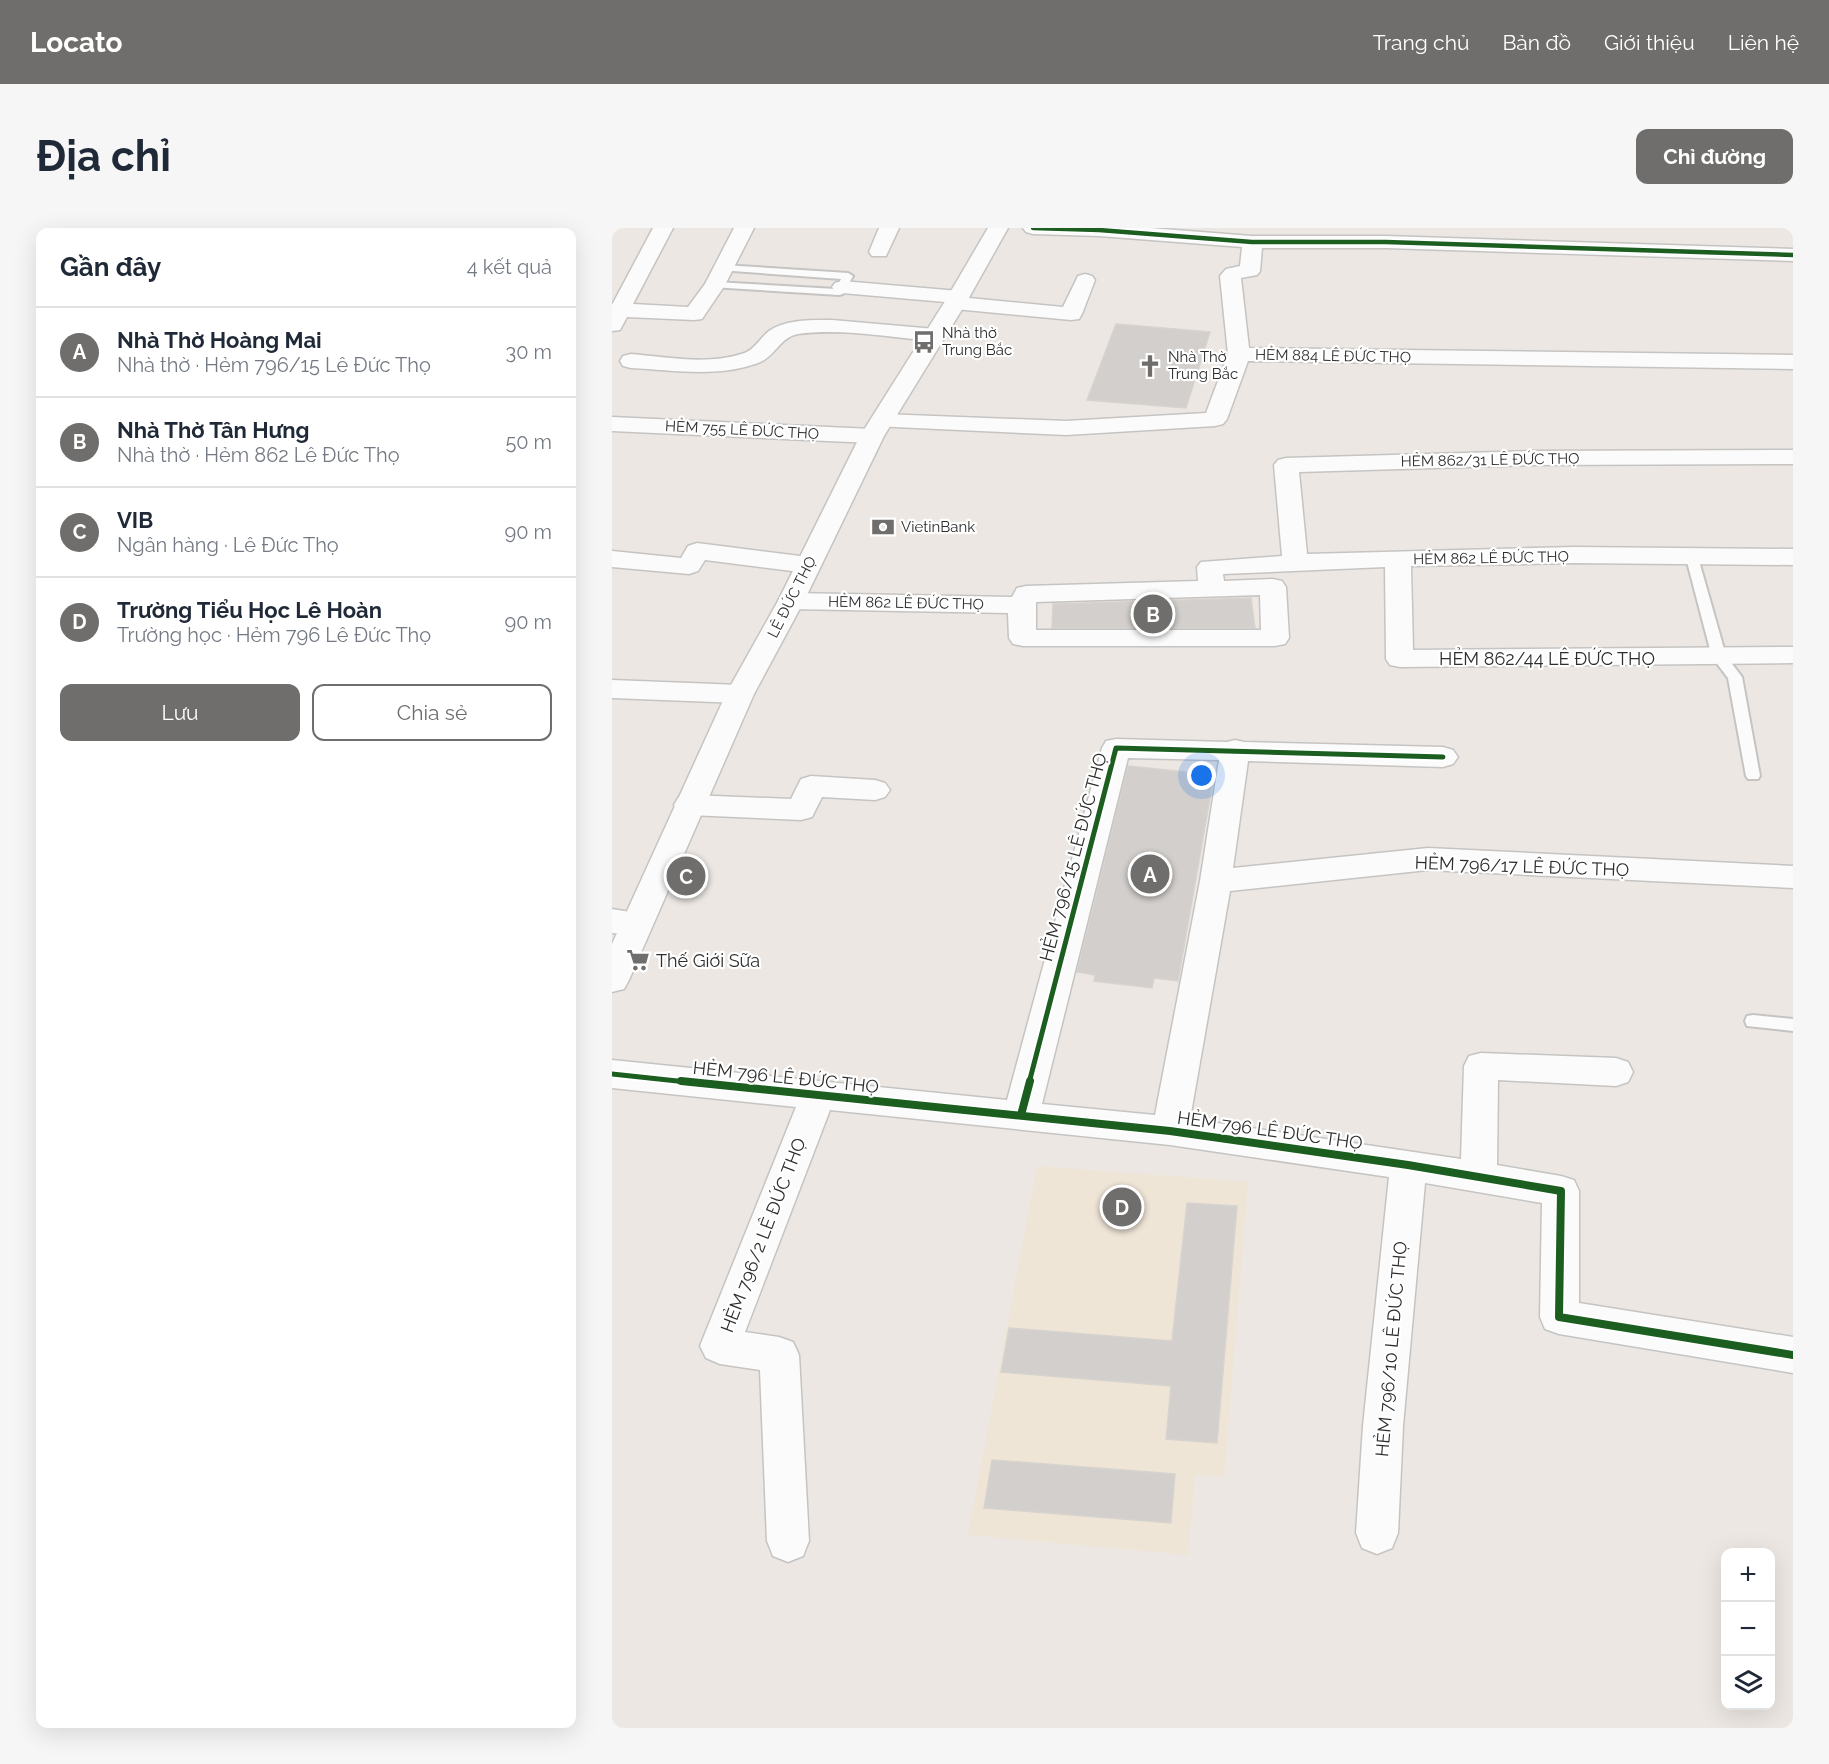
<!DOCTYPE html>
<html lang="vi">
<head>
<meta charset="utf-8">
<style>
  :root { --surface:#fff; --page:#f6f6f7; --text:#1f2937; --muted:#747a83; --line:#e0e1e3; --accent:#706e6c }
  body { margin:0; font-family:Raleway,sans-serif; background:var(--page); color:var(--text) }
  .controls { position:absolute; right:18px; bottom:18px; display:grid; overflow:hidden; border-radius:12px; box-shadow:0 6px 24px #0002 }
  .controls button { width:54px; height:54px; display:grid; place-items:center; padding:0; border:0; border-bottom:2px solid var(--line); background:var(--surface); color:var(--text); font:30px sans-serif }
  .you { position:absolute; left:590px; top:548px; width:21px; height:21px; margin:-15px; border:4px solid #fff; border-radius:50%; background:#1a73e8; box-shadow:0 0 0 9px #1a73e833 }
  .badge { display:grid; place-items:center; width:39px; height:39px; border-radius:50%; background:var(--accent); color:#fff; font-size:20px; font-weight:700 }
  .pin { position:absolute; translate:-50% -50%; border:3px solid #fff; box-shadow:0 2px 6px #0006 }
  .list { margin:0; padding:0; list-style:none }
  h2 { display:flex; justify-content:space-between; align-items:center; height:78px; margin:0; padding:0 24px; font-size:26px }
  h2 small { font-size:20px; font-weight:400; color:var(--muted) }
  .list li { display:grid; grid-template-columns:39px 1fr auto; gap:18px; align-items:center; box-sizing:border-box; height:90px; padding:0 24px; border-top:2px solid var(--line) }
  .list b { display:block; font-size:22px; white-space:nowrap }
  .list p { margin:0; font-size:20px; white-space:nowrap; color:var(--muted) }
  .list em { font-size:20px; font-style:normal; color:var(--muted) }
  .actions { display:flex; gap:12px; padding:18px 24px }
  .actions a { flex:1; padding:14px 0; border:2px solid var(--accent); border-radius:12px; text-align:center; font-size:21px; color:var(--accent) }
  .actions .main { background:var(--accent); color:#fff }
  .icon { flex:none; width:33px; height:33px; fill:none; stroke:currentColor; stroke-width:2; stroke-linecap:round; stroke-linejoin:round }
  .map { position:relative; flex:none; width:1181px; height:1500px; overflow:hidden; border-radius:12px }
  header { display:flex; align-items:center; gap:36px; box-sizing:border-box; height:84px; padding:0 30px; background:var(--accent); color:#fff }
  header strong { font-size:28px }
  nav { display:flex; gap:33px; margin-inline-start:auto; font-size:21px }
  .intro { display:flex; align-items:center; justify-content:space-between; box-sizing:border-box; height:144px; padding:0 36px }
  h1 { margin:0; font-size:42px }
  .button { padding:15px 27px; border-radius:12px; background:var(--accent); color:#fff; font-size:21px; font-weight:700 }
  main { display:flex; gap:36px; padding:0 36px }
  aside { flex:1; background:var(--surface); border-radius:12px; box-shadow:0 6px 24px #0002 }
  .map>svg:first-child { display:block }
  .education { fill:#efe5d7 }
  .building { fill:#d2cfcc; stroke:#d7d3ce; stroke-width:1.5 }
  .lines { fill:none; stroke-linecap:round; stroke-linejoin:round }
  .lane-casing { stroke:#c5c4c3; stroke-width:4 }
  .street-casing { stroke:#c5c4c3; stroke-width:3 }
  .secondary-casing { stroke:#c5c4c3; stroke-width:3 }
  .lane { fill:#fcfbfb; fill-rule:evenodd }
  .street { fill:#fcfbfb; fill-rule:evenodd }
  .secondary { fill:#fcfbfb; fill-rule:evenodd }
  .cycleway-far2-casing { stroke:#fff; stroke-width:7 }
  .cycleway-far1-casing { stroke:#fff; stroke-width:9 }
  .cycleway-casing { stroke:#fff; stroke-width:11 }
  .cycleway-far2 { stroke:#1b5e20; stroke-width:4.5 }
  .cycleway-far1 { stroke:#1b5e20; stroke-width:5 }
  .cycleway { stroke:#1b5e20; stroke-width:8 }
  .labels { text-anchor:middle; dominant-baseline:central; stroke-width:4.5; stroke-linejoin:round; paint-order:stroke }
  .far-poi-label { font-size:15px; fill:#2d2d2d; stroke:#fff; text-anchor:start }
  .far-street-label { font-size:15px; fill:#2d2d2d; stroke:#fff }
  .street-label { font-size:18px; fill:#2d2d2d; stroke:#fff }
  .poi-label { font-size:18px; fill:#2d2d2d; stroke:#fff; text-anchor:start }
</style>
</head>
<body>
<header>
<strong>Locato</strong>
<nav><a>Trang chủ</a><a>Bản đồ</a><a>Giới thiệu</a><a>Liên hệ</a></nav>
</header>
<div class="intro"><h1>Địa chỉ</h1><a class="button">Chỉ đường</a></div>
<main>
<aside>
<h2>Gần đây<small>4 kết quả</small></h2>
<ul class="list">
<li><span class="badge">A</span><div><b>Nhà Thờ Hoàng Mai</b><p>Nhà thờ · Hẻm 796/15 Lê Đức Thọ</p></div><em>30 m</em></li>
<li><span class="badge">B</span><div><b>Nhà Thờ Tân Hưng</b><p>Nhà thờ · Hẻm 862 Lê Đức Thọ</p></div><em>50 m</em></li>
<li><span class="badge">C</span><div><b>VIB</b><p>Ngân hàng · Lê Đức Thọ</p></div><em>90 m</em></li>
<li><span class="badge">D</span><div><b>Trường Tiểu Học Lê Hoàn</b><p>Trường học · Hẻm 796 Lê Đức Thọ</p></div><em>90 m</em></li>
</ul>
<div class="actions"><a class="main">Lưu</a><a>Chia sẻ</a></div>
</aside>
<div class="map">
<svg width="1181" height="1500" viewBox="0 0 1181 1500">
  <rect width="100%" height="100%" fill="#ece7e2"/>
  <polygon class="education" points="425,938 636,954 612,1249 583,1247 576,1327 356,1307"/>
  <g class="building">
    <polygon points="504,96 598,104 574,180 475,172"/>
    <polygon points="639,370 643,400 440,400 441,376"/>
    <polygon points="516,538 602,547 566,753 542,750 540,760 482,753 483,747 465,744"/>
    <polygon points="575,975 625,978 605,1215 554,1211 559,1158 389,1144 397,1100 560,1113"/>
    <polygon points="380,1232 563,1246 559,1295 372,1280"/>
  </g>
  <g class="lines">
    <g class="lane-casing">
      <g id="lane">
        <polygon points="111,37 236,45 241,48 231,66 227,67 99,59 99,55 103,54 224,61 229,51 107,42 107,38"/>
        <polygon points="1079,322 1085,326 1114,428 1130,449 1148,548 1146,551 1136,551 1134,548 1116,450 1100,429 1073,326"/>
        <polygon points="1141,787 1181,791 1181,803 1135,798 1133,793 1135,788"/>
      </g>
    </g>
    <g class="street-casing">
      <g id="street">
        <polygon points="41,0 61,0 21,76 76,79 93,56 122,0 142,0 113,57 90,91 82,92 15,89 8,102 0,103 0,77"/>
        <polygon points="267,0 287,0 274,28 260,28 257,24"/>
        <polygon points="411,0 538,0 640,8 774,8 1181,21 1181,33 774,20 650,20 648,43 645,47 629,50 637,120 1181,127 1181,141 636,133 615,191 611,196 603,198 454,207 262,198 258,193 262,188 270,186 454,193 594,185 616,126 608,48 614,41 628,38 630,19 487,8 421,6 414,4"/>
        <polygon points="473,46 480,48 483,52 470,86 467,91 459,92 343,81 336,79 333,74 230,65 223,63 220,59 223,55 230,53 347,63 354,65 357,70 451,79 466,48"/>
        <path d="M220,92L323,101L331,102L334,107L331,112L323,113C278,110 231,100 186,106C168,109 163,129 146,135C106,150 60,142 19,140L11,138L8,133L11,128L19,126C54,129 95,137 129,126C142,123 147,111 157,103C174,91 200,92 220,92Z"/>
        <polygon points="0,189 260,201 268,203 272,208 268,213 260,215 0,203"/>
        <path d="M1181,222V236L919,237L687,244L695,326L962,319L1181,321V337L962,335L799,338L801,422L1181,419V435L788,439L778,437L774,431L773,339L611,346L612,353L661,351L670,353L674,359L677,410L673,416L663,418H411L401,416L397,410L396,385L179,381L170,379L166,373L170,367L179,365L400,369L405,360L414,358L586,353L585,339L589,334L670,328L662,237L666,232L674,230L919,223ZM648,367L649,402H424V374Z"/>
        <polygon points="85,315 196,329 205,332 209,337 205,342 196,345 93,332 86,343 77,346 0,339 0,323 69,330 76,318"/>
        <polygon points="0,452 128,457 138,460 142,466 138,472 128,475 0,470"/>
        <path d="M504,511L615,514L623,512L632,514L831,519L841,522L846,529L841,536L831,539L636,533L621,640L816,620L1181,638V660L816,642L618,663L578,891L849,931L852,838L857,828L869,825L1004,830L1016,834L1021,844L1016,854L1004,858L886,852L885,937L949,948L962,952L967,963V1075L1181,1109V1145L947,1106L933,1101L928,1089L930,975L813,955L791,1198L786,1305L780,1320L765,1326L750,1320L744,1305L751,1198L777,949L558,917L218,882L133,1104L167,1109L181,1114L187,1127L197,1313L191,1328L176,1334L161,1328L155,1313L148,1142L108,1136L94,1130L88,1118L184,879L0,860V832L395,872L490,520L494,513ZM516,530L607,532L588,653L543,887L430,876Z"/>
        <polygon points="199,548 263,552 273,555 278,562 273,569 263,572 210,569 200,589 189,592 77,587 66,584 62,577 66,570 77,567 179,571 189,551"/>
        <polygon points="0,681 36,687 41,695 36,703 25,707 0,705"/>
      </g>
    </g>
    <g class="secondary-casing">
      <polygon id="secondary" points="376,0 396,0 354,75 272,208 192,373 142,466 17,752 12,761 0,764 0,716 114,466 166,373 248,208 332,75"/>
    </g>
    <use href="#lane" class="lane"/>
    <use href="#street" class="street"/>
    <use href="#secondary" class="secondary"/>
    <g class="cycleway-far2-casing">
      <polyline id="cycleway-far2" points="421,0 487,2 640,14 774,14 1181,27"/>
    </g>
    <g class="cycleway-far1-casing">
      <g id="cycleway-far1">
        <polyline points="0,846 84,855"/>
        <polyline points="417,855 504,520 831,529"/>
      </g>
    </g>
    <g class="cycleway-casing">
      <g id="cycleway">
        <polyline points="69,853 558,903 796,937 949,963 947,1089 1181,1127"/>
        <polyline points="409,887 418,853"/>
      </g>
    </g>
    <use href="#cycleway-far2" class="cycleway-far2"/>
    <use href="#cycleway-far1" class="cycleway-far1"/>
    <use href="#cycleway" class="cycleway"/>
  </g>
  <defs>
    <g id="bus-bare" transform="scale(1.8)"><path d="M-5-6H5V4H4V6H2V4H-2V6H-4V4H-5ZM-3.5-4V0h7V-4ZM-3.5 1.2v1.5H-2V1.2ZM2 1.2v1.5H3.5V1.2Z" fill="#706e6c" stroke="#fff" stroke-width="2.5" paint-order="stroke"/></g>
    <g id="church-bare" transform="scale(1.8)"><path d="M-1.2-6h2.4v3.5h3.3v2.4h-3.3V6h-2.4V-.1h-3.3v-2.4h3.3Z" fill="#706e6c" stroke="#fff" stroke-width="2.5" paint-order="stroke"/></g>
    <g id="bank-bare" transform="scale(1.8)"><path d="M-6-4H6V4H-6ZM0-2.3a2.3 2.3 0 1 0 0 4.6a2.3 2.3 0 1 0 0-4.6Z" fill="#706e6c" stroke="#fff" stroke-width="2.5" paint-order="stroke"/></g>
    <g id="supermarket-bare" transform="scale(1.8)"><path d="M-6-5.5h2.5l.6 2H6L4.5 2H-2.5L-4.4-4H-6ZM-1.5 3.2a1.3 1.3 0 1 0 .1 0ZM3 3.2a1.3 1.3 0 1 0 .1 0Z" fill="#706e6c" stroke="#fff" stroke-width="2.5" paint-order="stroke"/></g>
  </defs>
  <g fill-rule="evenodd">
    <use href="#bus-bare" x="312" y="114"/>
    <use href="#church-bare" x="538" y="138"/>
    <use href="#bank-bare" x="271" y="299"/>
    <use href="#supermarket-bare" x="26" y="732"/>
  </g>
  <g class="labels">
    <g class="far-poi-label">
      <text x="330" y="105">Nhà thờ<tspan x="330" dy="17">Trung Bắc</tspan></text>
      <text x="556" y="129">Nhà Thờ<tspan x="556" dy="17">Trung Bắc</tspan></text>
      <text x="289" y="299">VietinBank</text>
    </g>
    <g class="far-street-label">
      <text transform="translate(721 128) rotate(1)">HẺM 884 LÊ ĐỨC THỌ</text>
      <text transform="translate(130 202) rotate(3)">HẺM 755 LÊ ĐỨC THỌ</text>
      <text transform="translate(878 232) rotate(-1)">HẺM 862/31 LÊ ĐỨC THỌ</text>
      <text transform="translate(879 330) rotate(-1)">HẺM 862 LÊ ĐỨC THỌ</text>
      <text transform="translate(180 369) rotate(-63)">LÊ ĐỨC THỌ</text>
      <text transform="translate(294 375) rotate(1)">HẺM 862 LÊ ĐỨC THỌ</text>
    </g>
    <g class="street-label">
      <text x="935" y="430">HẺM 862/44 LÊ ĐỨC THỌ</text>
      <text transform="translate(461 629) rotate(-75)">HẺM 796/15 LÊ ĐỨC THỌ</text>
      <text transform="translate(910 638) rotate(2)">HẺM 796/17 LÊ ĐỨC THỌ</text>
      <text transform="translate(174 849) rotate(6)">HẺM 796 LÊ ĐỨC THỌ</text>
      <text transform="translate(658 902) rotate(8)">HẺM 796 LÊ ĐỨC THỌ</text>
      <text transform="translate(151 1007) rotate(-69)">HẺM 796/2 LÊ ĐỨC THỌ</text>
      <text transform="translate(779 1121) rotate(-85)">HẺM 796/10 LÊ ĐỨC THỌ</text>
    </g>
    <g class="poi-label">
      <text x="44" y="732">Thế Giới Sữa</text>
    </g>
  </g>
</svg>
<div class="controls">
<button>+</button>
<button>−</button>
<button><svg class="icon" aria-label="layers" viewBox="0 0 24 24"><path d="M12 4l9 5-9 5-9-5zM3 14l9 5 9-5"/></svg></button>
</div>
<div class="you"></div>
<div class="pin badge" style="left:538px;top:646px">A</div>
<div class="pin badge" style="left:541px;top:386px">B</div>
<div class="pin badge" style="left:74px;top:648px">C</div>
<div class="pin badge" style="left:510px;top:979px">D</div>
</div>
</main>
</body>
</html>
